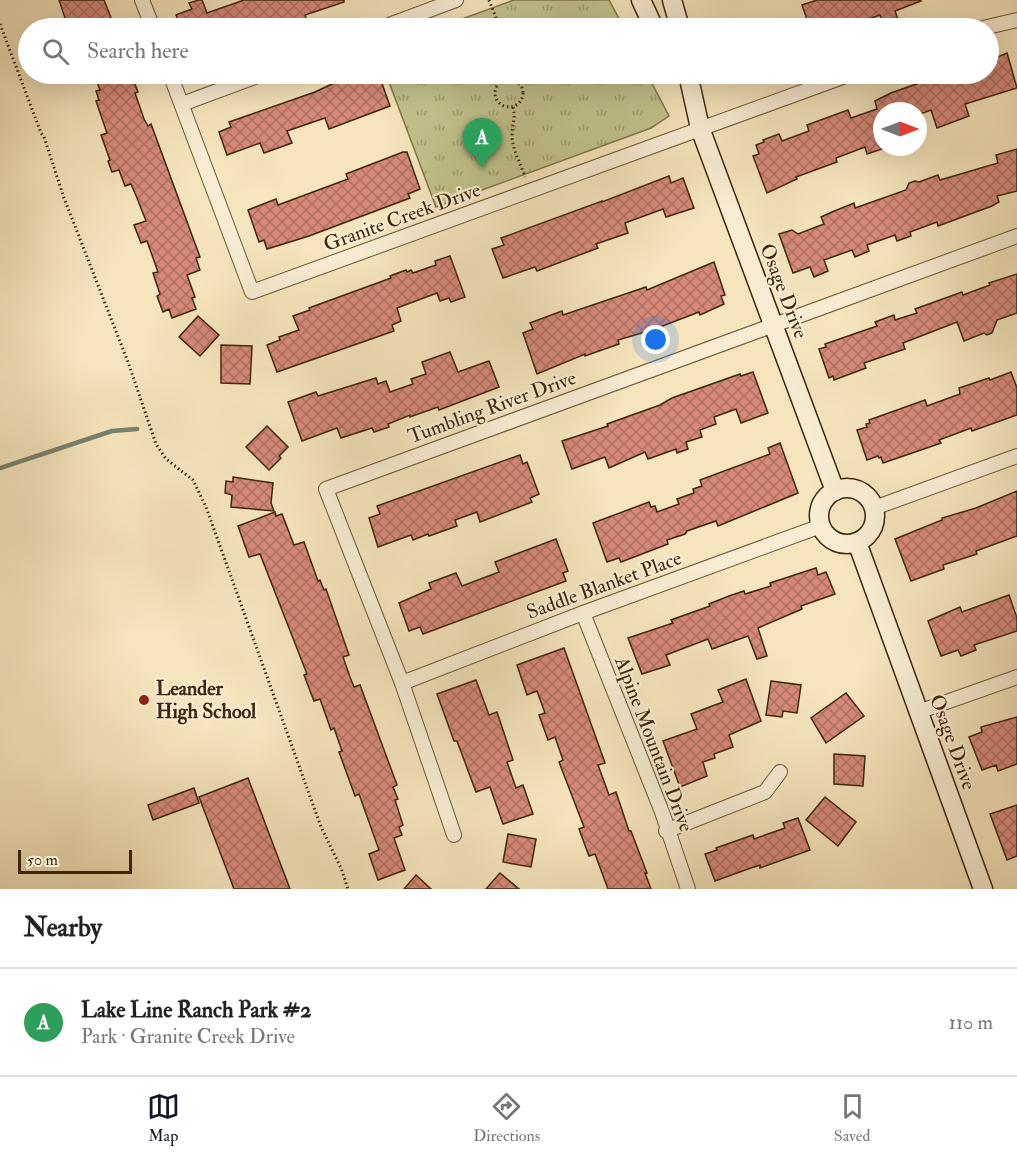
<!DOCTYPE html>
<html lang="en">
<head>
<meta charset="utf-8">
<style>
  :root { --surface:#fff; --page:#f6f6f6; --text:#222; --muted:#767676; --line:#e0e0e0; --accent:#111827 }
  body { margin:0; font-family:"IM FELL Double Pica",serif; background:var(--page); color:var(--text) }
  .compass { position:absolute; left:873px; top:102px; width:54px; height:54px; border-radius:50%; background:var(--surface); box-shadow:0 6px 24px #0002; rotate:90deg }
  .scale { position:absolute; left:18px; bottom:15px; width:114px; box-sizing:border-box; padding-left:6px; border:3px solid #3f260c; border-top:0; font-size:16px; line-height:21px; white-space:nowrap; color:#3f260c; -webkit-text-stroke:4px #f8edd3; paint-order:stroke }
  .you { position:absolute; left:656px; top:340px; width:21px; height:21px; margin:-15px; border:4px solid #fff; border-radius:50%; background:#1a73e8; box-shadow:0 0 0 9px #1a73e833 }
  .badge { display:grid; place-items:center; width:39px; height:39px; border-radius:50%; background:var(--accent); color:#fff; font-size:20px; font-weight:700 }
  .pin { position:absolute; translate:-50% -50px; filter:drop-shadow(0 2px 3px #0008) }
  .pin::after { content:''; position:absolute; top:32px; width:21px; height:18px; background:inherit; clip-path:polygon(0 0,100% 0,50% 100%) }
  .list { margin:0; padding:0; list-style:none }
  h2 { display:flex; justify-content:space-between; align-items:center; height:78px; margin:0; padding:0 24px; font-size:26px }
  h2 small { font-size:20px; font-weight:400; color:var(--muted) }
  .list li { display:grid; grid-template-columns:39px 1fr auto; gap:18px; align-items:center; box-sizing:border-box; height:108px; padding:0 24px; border-top:2px solid var(--line) }
  .list b { display:block; font-size:22px; white-space:nowrap }
  .list p { margin:0; font-size:20px; white-space:nowrap; color:var(--muted) }
  .list em { font-size:20px; font-style:normal; color:var(--muted) }
  .icon { flex:none; width:33px; height:33px; fill:none; stroke:currentColor; stroke-width:2; stroke-linecap:round; stroke-linejoin:round }
  .map { position:relative; flex:none; width:1017px; height:889px; overflow:hidden }
  .search { position:absolute; background:var(--surface); box-shadow:0 6px 24px #0002; left:18px; right:18px; top:18px; height:66px; display:flex; align-items:center; gap:15px; box-sizing:border-box; padding:0 21px; border-radius:33px; color:var(--muted); font-size:22px }
  .sheet { height:186px; background:var(--surface) }
  nav { display:flex; justify-content:space-around; align-items:center; box-sizing:border-box; height:84px; border-top:2px solid var(--line); background:var(--surface); font-size:16px; color:var(--muted) }
  nav a { display:grid; justify-items:center; gap:3px }
  nav .on { color:var(--accent) }
  .map>svg:first-child { display:block }
  .park { fill:url(#park-tufts); stroke:#80744c; stroke-width:1.5 }
  .lines { fill:none; stroke-linecap:round; stroke-linejoin:round }
  .stream { stroke:#77826e; stroke-width:4.5 }
  .building { fill:url(#building-cross-hatch); stroke:#3f260c; stroke-width:1.5 }
  .street-casing { stroke:#6c5638; stroke-width:16 }
  .secondary-casing { stroke:#3f260c; stroke-width:21 }
  .path { stroke:#3f260c; stroke-width:3; stroke-dasharray:1.5 3; stroke-linecap:butt }
  .street { stroke:#f8edd3; stroke-width:14 }
  .secondary { stroke:#f8edd3; stroke-width:18 }
  .poi-dot { fill:#8f2418; stroke:#f8edd3; stroke-width:2 }
  .labels { text-anchor:middle; dominant-baseline:central; stroke-width:4.5; stroke-linejoin:round; paint-order:stroke }
  .street-label { font-size:20px; fill:#3f260c; stroke:#f8edd3 }
  .poi-label { font-size:20px; font-weight:bold; fill:#3f260c; stroke:#f8edd3; text-anchor:start }
</style>
</head>
<body>
<div class="map">
<svg width="1017" height="889" viewBox="0 0 1017 889">
  <defs>
    <pattern id="park-tufts" width="24" height="20" patternUnits="userSpaceOnUse" patternTransform="scale(1.5)"><rect width="24" height="20" fill="#c1c28d"/><path d="M3 7l-1-3M5 7V3M7 7l1-3M15 17l-1-3M17 17v-4M19 17l1-3" fill="none" stroke="#9e9d72"/></pattern>
    <pattern id="building-cross-hatch" width="8" height="8" patternUnits="userSpaceOnUse" patternTransform="scale(1.5)"><rect width="8" height="8" fill="#d68979"/><path d="M0 0l8 8M0 8l8-8" fill="none" stroke="#af7062"/></pattern>
  </defs>
  <rect width="100%" height="100%" fill="#f5e4bc"/>
  <filter id="stains"><feTurbulence type="fractalNoise" baseFrequency=".00333" numOctaves="4"/><feColorMatrix values="0 0 0 0 .2 0 0 0 0 .09 0 0 0 0 .02 0 0 0 .5 -.17"/></filter>
  <radialGradient id="worn" r=".72"><stop offset=".6" stop-color="#630" stop-opacity="0"/><stop offset="1" stop-color="#630" stop-opacity=".3"/></radialGradient>
  <g class="park">
    <polygon points="514,0 609,0 624,28 437,28"/>
    <polygon points="386,74 647,74 669,116 651,128 436,207"/>
  </g>
  <g class="lines">
    <polyline class="stream" points="0,468 112,431 137,429"/>
  </g>
  <g class="building">
    <polygon points="59,0 104,0 115,28 75,28 72,22 67,24"/>
    <polygon points="199,0 202,0 207,13 244,0 344,0 344,2 305,15 307,21 286,28 181,28 176,15 192,9 189,3"/>
    <polygon points="817,0 921,0 921,1 895,11 898,19 883,25 880,15 849,26 850,28 810,28 802,5"/>
    <polygon points="1007,53 1017,88 965,104 969,116 937,128 931,110 918,115 918,111 882,111 882,149 867,154 865,147 836,158 837,162 796,177 797,179 767,193 753,156 759,154 756,145 764,142 763,140 779,134 782,141 809,131 807,125 848,110 851,118 877,109 875,101 891,93 936,77 949,74 988,74 988,61"/>
    <polygon points="94,74 131,74 138,92 135,93 144,119 148,126 151,124 200,257 196,258 200,270 187,275 195,297 192,298 196,309 172,318 169,309 163,312 157,296 160,294 153,273 158,272 147,241 141,243 134,225 146,221 137,198 131,184 125,186 119,170 112,172 108,161 110,160 101,135 107,133 96,101 99,100 96,91 100,90"/>
    <polygon points="365,74 368,82 380,78 390,106 329,129 325,118 287,131 292,143 264,153 260,143 227,155 219,132 231,127 229,122 315,92 332,84 343,80 344,82"/>
    <polygon points="1017,149 1017,191 997,196 999,202 992,206 938,226 937,222 910,232 911,236 897,241 895,235 867,245 869,251 855,257 852,250 824,260 828,271 814,277 810,267 793,273 779,234 792,230 798,234 824,224 821,217 832,212 854,203 855,208 906,190 909,183 915,181 919,182 938,175 940,180 998,163 996,155"/>
    <polygon points="403,152 407,152 420,189 408,194 410,198 309,236 267,249 264,240 259,242 248,210 276,199 278,205 348,179 346,174"/>
    <polygon points="669,176 671,183 683,178 694,208 666,217 663,209 625,223 628,233 596,244 598,248 537,271 535,267 503,278 492,249 504,245 501,238 602,201 602,202"/>
    <polygon points="450,256 465,297 451,302 449,298 440,301 437,293 397,308 401,321 392,325 394,331 277,372 267,345 280,340 279,337 299,330 293,316 310,310 309,308 391,278 390,276 406,270 407,272 411,270 413,273 436,265 435,261"/>
    <polygon points="714,262 725,295 721,296 724,304 700,315 699,312 652,330 618,340 619,344 585,356 585,354 537,374 523,333 533,329 530,323 562,311 563,315 646,287 647,290"/>
    <polygon points="1017,274 1017,313 997,320 992,333 987,335 984,333 964,341 957,322 903,343 905,349 864,363 866,368 834,380 833,376 829,378 819,349 826,347 825,344 877,326 875,322 894,315 895,320 917,313 915,309 962,292 963,295 990,285 989,283"/>
    <polygon points="198,316 219,335 200,356 179,337"/>
    <polygon points="221,345 252,346 250,384 221,383"/>
    <polygon points="450,352 458,372 489,361 499,387 439,410 438,407 410,417 410,415 388,424 389,427 374,432 372,428 341,438 337,428 302,441 288,402 316,392 318,396 376,378 378,384 386,381 390,392 413,384 411,379 426,374 422,362"/>
    <polygon points="753,372 768,413 741,423 736,409 714,417 716,424 700,430 702,437 686,442 688,449 677,453 676,449 648,459 645,452 609,468 605,457 572,469 562,441 608,426 607,424 660,405 672,398 740,374 741,376"/>
    <polygon points="1011,372 1017,388 1017,415 972,431 971,428 939,440 941,443 883,463 881,457 879,458 878,456 867,460 857,430 867,427 866,424 870,423 869,420 925,400 927,406 960,394 959,388 989,378 990,380"/>
    <polygon points="267,426 288,447 279,456 281,458 269,470 246,447"/>
    <polygon points="780,443 798,493 718,526 716,521 687,531 685,534 667,540 668,544 621,562 619,558 607,562 593,523 649,502 651,507 655,506 657,512 679,504 677,499 694,493 693,489 702,486 700,480 770,454 768,448"/>
    <polygon points="520,455 523,464 527,462 539,494 530,498 532,502 480,522 477,512 455,520 457,526 429,536 428,534 413,540 411,535 378,547 369,518 380,514 377,506"/>
    <polygon points="233,477 273,483 271,503 274,511 231,507 232,495 225,493 226,481 233,482"/>
    <polygon points="1017,491 1017,536 976,551 977,554 943,565 944,569 911,581 895,539 942,520 942,518 976,508"/>
    <polygon points="275,512 276,516 282,514 294,545 304,542 318,581 320,580 324,590 326,589 349,655 343,657 350,677 354,687 360,685 397,785 393,787 398,799 395,800 403,825 399,827 402,835 394,838 405,870 378,880 369,854 379,850 359,794 355,796 339,752 342,751 334,728 331,730 320,699 314,701 304,675 307,674 260,554 249,557 238,526"/>
    <polygon points="556,539 568,571 563,573 566,581 423,634 420,627 409,631 399,603 431,589 429,583 456,573 462,586 499,572 495,562"/>
    <polygon points="816,568 818,575 826,572 835,594 801,606 802,609 758,628 767,656 757,659 748,636 712,649 708,639 666,655 670,665 642,674 628,638 673,623 671,620 710,606 709,604 729,596 744,591 745,594 771,586 770,583"/>
    <polygon points="1009,595 1017,618 1017,631 974,645 976,650 961,656 958,650 941,656 928,621 960,607 962,612"/>
    <polygon points="564,648 605,763 598,765 609,795 616,792 629,831 631,831 647,873 645,873 651,889 608,889 595,854 589,856 579,829 584,827 559,762 563,760 555,737 548,740 539,715 545,713 537,691 527,695 517,665"/>
    <polygon points="746,679 761,721 729,735 733,747 714,754 715,758 703,762 707,776 680,787 663,741 697,729 691,714 723,702 718,690"/>
    <polygon points="476,680 489,715 497,712 513,760 507,762 516,788 523,785 533,814 503,824 490,787 476,792 457,741 454,741 437,694"/>
    <polygon points="771,681 801,685 797,713 783,711 782,717 766,715"/>
    <polygon points="846,693 864,716 826,743 811,718"/>
    <polygon points="1017,717 1017,764 998,771 996,765 982,770 969,737 982,732 981,727"/>
    <polygon points="834,754 865,756 863,786 834,784"/>
    <polygon points="248,778 290,889 234,889 199,797"/>
    <polygon points="194,788 199,803 153,820 148,805"/>
    <polygon points="825,797 856,822 838,846 806,820"/>
    <polygon points="1017,805 1017,856 1007,860 990,814"/>
    <polygon points="798,818 810,850 760,868 760,865 748,869 715,881 705,854 717,850 716,848 753,835 754,839 785,828 783,823"/>
    <polygon points="508,834 536,839 531,867 503,862"/>
    <polygon points="500,873 519,889 486,889"/>
    <polygon points="416,875 431,889 404,889"/>
  </g>
  <g class="lines">
    <g class="street-casing">
      <g id="street">
        <polyline points="142,0 153,28"/>
        <polyline points="381,28 456,0"/>
        <polyline points="983,28 1017,20"/>
        <polyline points="170,74 252,292 851,74"/>
        <polyline points="182,104 263,74"/>
        <polyline points="874,508 1017,456"/>
        <polyline points="583,613 662,812 688,889"/>
        <polyline points="402,683 583,613 821,526"/>
        <polyline points="918,712 1017,677"/>
        <polyline points="666,831 765,792 780,772"/>
        <polyline points="454,835 402,683 326,489 1017,236"/>
      </g>
    </g>
    <g class="secondary-casing">
      <g id="secondary">
        <polyline points="641,0 654,28"/>
        <polyline points="672,0 680,28"/>
        <polyline points="688,74 700,128 835,491"/>
        <circle cx="847" cy="516" r="28"/>
        <polyline points="857,542 983,889"/>
      </g>
    </g>
    <g class="path">
      <polyline points="489,0 500,28"/>
      <polyline points="0,24 41,133 44,137 64,198 128,362 156,444 166,459 193,480 206,507 321,827 341,868 348,889"/>
      <polyline points="503,74 504,80"/>
      <circle cx="509" cy="93" r="14"/>
      <path d="M513,107C516,120 512,124 512,135C512,149 521,164 525,177"/>
    </g>
    <use href="#street" class="street"/>
    <use href="#secondary" class="secondary"/>
  </g>
  <circle class="poi-dot" cx="144" cy="700" r="6"/>
  <g class="labels">
    <g class="street-label">
      <text transform="translate(402 217) rotate(-20)">Granite Creek Drive</text>
      <text transform="translate(784 291) rotate(69)">Osage Drive</text>
      <text transform="translate(492 407) rotate(-20)">Tumbling River Drive</text>
      <text transform="translate(604 585) rotate(-20)">Saddle Blanket Place</text>
      <text transform="translate(953 742) rotate(70)">Osage Drive</text>
      <text transform="translate(654 744) rotate(69)">Alpine Mountain Drive</text>
    </g>
    <g class="poi-label">
      <text x="156" y="688">Leander<tspan x="156" dy="23">High School</tspan></text>
    </g>
  </g>
  <rect width="100%" height="100%" filter="url(#stains)"/>
  <rect width="100%" height="100%" fill="url(#worn)"/>
</svg>
<svg class="compass" viewBox="-18 -18 36 36"><path d="M0-13l5 13h-10z" fill="#e53935"/><path d="M0 13l5-13h-10z" fill="#767676"/></svg>
<div class="scale">50 m</div>
<div class="you"></div>
<div class="pin badge" style="left:482px;top:168px;background:#2e9e5b">A</div>
<div class="search"><svg class="icon" aria-label="search" viewBox="0 0 24 24"><circle cx="10" cy="10" r="6"/><path d="M15 15l6 6"/></svg>Search here</div>
</div>
<section class="sheet">
<h2>Nearby<small></small></h2>
<ul class="list">
<li><span class="badge" style="background:#2e9e5b">A</span><div><b>Lake Line Ranch Park #2</b><p>Park · Granite Creek Drive</p></div><em>110 m</em></li>
</ul>
</section>
<nav>
<a class="on"><svg class="icon" aria-label="map" viewBox="0 0 24 24"><path d="M3 6l6-2 6 2 6-2v14l-6 2-6-2-6 2zM9 4v14M15 6v14"/></svg>Map</a>
<a><svg class="icon" aria-label="directions" viewBox="0 0 24 24"><path d="M12 3l9 9-9 9-9-9zM9 14v-3h6M13 9l2 2-2 2"/></svg>Directions</a>
<a><svg class="icon" aria-label="saved" viewBox="0 0 24 24"><path d="M7 4h10v16l-5-4-5 4z"/></svg>Saved</a>
</nav>
</body>
</html>
